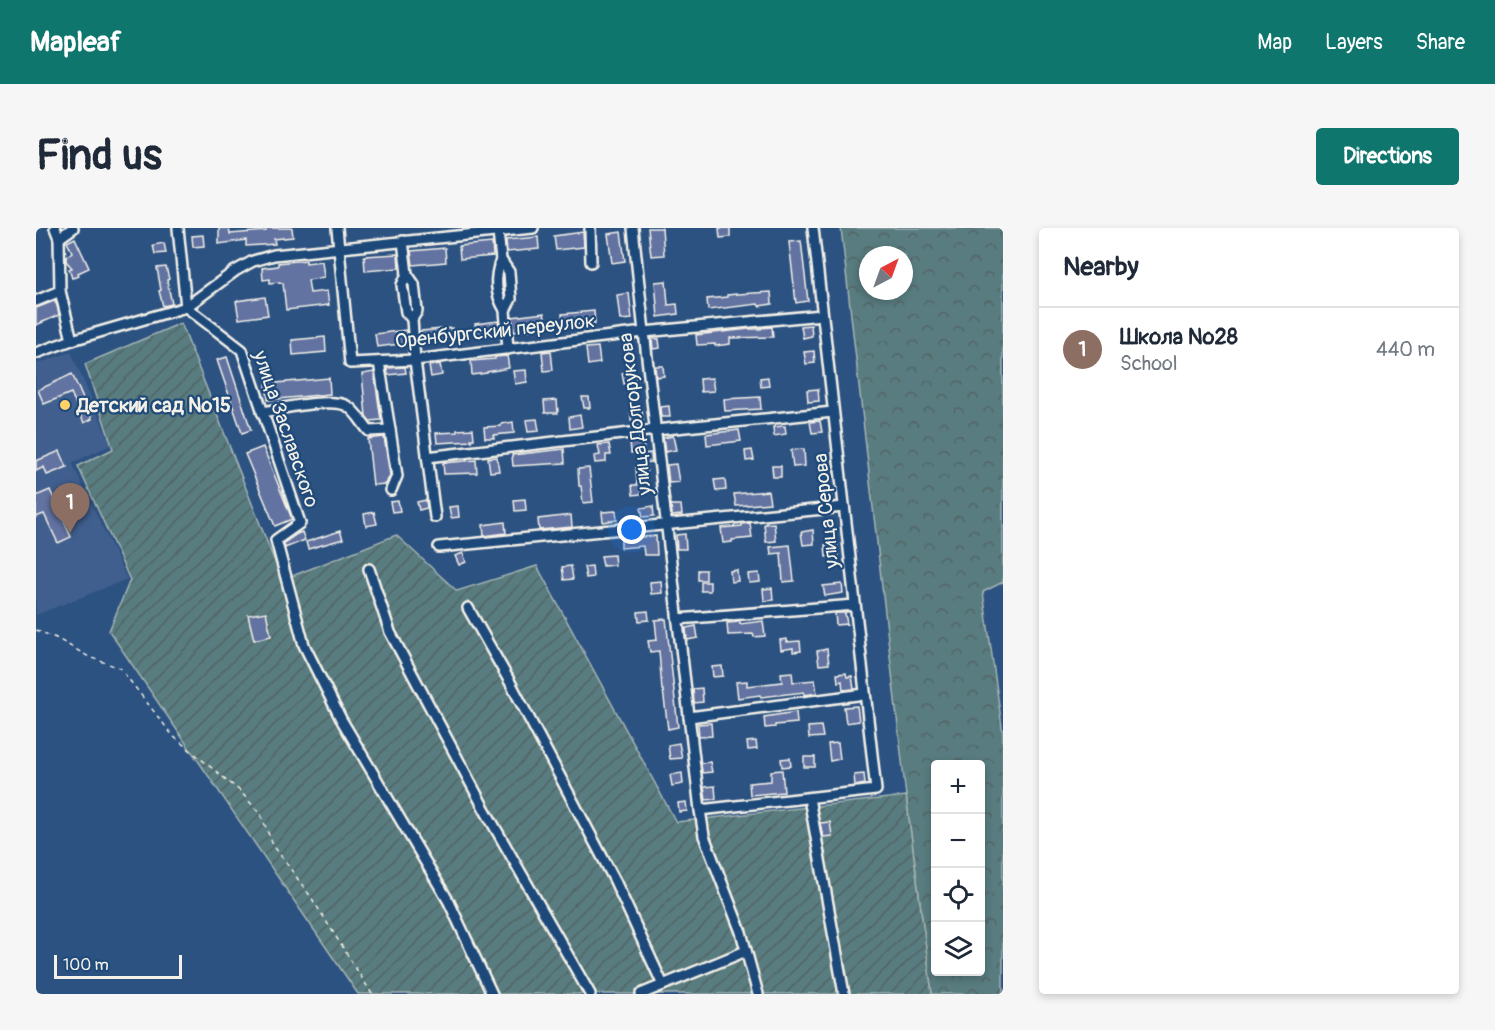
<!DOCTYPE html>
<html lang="en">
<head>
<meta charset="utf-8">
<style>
  :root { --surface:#fff; --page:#f6f6f7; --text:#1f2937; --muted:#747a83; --line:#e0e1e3; --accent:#0f766e }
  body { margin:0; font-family:Pangolin,sans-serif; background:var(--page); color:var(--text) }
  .controls { position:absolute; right:18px; bottom:18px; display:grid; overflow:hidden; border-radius:6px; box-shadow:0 3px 9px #0003 }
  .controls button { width:54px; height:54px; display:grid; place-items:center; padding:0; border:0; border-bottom:2px solid var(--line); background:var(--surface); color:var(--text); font:30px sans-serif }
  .compass { position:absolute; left:823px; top:18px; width:54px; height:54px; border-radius:50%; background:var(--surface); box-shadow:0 3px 9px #0003; rotate:41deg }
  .scale { position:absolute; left:18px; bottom:15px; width:128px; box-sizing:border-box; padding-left:6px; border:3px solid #f4f1e8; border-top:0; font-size:16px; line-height:21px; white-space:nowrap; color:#f4f1e8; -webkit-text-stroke:4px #1f4a7a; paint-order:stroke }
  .you { position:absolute; left:596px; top:302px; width:21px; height:21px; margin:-15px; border:4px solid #fff; border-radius:50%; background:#1a73e8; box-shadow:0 0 0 9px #1a73e833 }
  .badge { display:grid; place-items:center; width:39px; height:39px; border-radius:50%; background:var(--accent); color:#fff; font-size:20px; font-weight:700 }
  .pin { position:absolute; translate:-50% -50px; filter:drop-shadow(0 2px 3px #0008) }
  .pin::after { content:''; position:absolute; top:32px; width:21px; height:18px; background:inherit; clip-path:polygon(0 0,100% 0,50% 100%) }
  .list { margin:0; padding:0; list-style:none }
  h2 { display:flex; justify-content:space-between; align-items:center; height:78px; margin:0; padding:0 24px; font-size:26px }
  h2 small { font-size:20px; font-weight:400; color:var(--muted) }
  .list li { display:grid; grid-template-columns:39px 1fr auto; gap:18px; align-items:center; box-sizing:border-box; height:84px; padding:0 24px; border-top:2px solid var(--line) }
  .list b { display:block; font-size:22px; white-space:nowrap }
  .list p { margin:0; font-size:20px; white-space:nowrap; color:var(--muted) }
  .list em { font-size:20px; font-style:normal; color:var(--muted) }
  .icon { flex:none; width:33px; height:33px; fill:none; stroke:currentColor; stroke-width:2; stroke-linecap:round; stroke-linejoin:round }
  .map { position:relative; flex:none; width:967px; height:766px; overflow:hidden; border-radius:6px }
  header { display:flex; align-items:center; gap:36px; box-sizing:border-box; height:84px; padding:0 30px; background:var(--accent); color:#fff }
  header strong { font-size:28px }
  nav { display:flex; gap:33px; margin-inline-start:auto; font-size:21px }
  .intro { display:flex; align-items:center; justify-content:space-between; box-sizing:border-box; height:144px; padding:0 36px }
  h1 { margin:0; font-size:42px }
  .button { padding:15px 27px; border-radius:6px; background:var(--accent); color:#fff; font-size:21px; font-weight:700 }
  main { display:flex; gap:36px; padding:0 36px }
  aside { flex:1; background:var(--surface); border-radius:6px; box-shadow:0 3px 9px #0003 }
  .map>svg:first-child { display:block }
  .built { fill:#405f8e }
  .forest { fill:url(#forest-crowns); stroke:#a6b6b4; stroke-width:1.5; fill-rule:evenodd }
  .garden { fill:url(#garden-furrows); stroke:#a6b6b4; stroke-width:1.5 }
  .building { fill:#6273a2; stroke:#f4f1e8; stroke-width:1.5 }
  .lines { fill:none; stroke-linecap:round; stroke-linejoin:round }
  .minor-casing { stroke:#f4f1e8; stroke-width:14 }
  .path { stroke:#f4f1e8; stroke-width:1.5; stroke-dasharray:4.5 4.5; stroke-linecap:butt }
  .minor { stroke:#1f4a7a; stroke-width:9 }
  .poi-dot { fill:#ffd166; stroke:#1f4a7a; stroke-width:2 }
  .labels { text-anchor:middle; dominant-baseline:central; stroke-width:4.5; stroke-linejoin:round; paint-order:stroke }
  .street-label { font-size:20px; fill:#f4f1e8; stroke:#1f4a7a }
  .poi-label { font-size:20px; font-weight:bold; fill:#f4f1e8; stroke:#1f4a7a; text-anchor:start }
</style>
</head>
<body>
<header>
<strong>Mapleaf</strong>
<nav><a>Map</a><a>Layers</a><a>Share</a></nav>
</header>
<div class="intro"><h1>Find us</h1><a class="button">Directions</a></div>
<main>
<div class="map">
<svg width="967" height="766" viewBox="0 0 967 766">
  <defs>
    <pattern id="forest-crowns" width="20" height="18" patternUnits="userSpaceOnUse" patternTransform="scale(1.5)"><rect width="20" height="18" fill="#597b7f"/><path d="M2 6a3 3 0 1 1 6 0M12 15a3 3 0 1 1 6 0" fill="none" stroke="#526465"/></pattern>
    <pattern id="garden-furrows" width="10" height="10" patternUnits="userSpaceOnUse" patternTransform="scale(1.5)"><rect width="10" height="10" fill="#597b7f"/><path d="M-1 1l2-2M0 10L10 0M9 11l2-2" fill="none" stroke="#526465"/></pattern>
  </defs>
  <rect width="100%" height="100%" fill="#2c5282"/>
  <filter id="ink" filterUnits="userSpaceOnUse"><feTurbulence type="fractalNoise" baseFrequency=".0167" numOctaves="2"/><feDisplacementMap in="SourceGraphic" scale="12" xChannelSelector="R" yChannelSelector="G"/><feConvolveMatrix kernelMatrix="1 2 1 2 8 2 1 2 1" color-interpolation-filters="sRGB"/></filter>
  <g filter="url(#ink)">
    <polygon class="built" points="35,124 75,217 36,235 91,351 0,387 0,136"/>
    <path class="forest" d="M805,0H966L967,1V354L947,364L967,506V766H896L870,568ZM832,27H868V63H832ZM900,536H944V744H900Z"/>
    <polygon class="garden" points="145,95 246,352 360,307 421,363 501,338 640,594 870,568 896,766 322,766 73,403 94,352 42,238 77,221 49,136"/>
    <g class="building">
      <polygon points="183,0 193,0 194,6 230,3 230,0 256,0 257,9 238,11 239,16 210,18 210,12 183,16"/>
      <polygon points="612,0 626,0 628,27 615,28"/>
      <polygon points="683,0 694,0 694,9 684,10"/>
      <polygon points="547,4 548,19 520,22 518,8"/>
      <polygon points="585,4 589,33 576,35 572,6"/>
      <polygon points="167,7 168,18 157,19 156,8"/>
      <polygon points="502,9 503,21 471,24 470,12"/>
      <polygon points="39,10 53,40 42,45 43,48 36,50 33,41 36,40 30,33 30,29 36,24 31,14"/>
      <polygon points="765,13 772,73 760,75 753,14"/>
      <polygon points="128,15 130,25 119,26 117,17"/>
      <polygon points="456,15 457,28 424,31 423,18"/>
      <polygon points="409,20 410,34 377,37 375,23"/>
      <polygon points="362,26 363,40 329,43 328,28"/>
      <polygon points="270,32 270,35 286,33 288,49 272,52 274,65 291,63 293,77 250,82 247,55 244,55 244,54 234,55 234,51 227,52 226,40 242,38 242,35"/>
      <polygon points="130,39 133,51 131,52 136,76 127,78 123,63 125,62 121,40"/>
      <polygon points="630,53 632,77 641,76 642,86 622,89 619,54"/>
      <polygon points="735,64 736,76 723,78 722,76 672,82 671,71 691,69 691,67 701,66"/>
      <polygon points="593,65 596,91 584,92 581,67"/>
      <polygon points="229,69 232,87 203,91 200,73"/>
      <polygon points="18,73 21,77 23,87 0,97 0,80"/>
      <polygon points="558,83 559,95 527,98 526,86"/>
      <polygon points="508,85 511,100 478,104 476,89"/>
      <polygon points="462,93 464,105 441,108 439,96"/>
      <polygon points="775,97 776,108 767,110 765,98"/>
      <polygon points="736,99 737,109 694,110 694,116 679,118 679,116 661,117 660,107 713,101 725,101 725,100"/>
      <polygon points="416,100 417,112 386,114 385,103"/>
      <polygon points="370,102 371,115 341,119 339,106"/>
      <polygon points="289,109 290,124 257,127 256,112"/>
      <polygon points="616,111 623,111 624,120 617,121"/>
      <polygon points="562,119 564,135 552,137 550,120"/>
      <polygon points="515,123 517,142 508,143 506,124"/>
      <polygon points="778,123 779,135 770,136 768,124"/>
      <polygon points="471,128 473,140 451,144 451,145 436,147 435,133 459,131 459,129"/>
      <polygon points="191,129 215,202 206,205 181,132"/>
      <polygon points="404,136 406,147 395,149 393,138"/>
      <polygon points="619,138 627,138 628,148 620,149"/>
      <polygon points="369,139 370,145 352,147 351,140"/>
      <polygon points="490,142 491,154 479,156 477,143"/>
      <polygon points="598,143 600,154 588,156 586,145"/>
      <polygon points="338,144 345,192 334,193 330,188 326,146"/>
      <polygon points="36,146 56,191 48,195 35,165 8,176 2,162"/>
      <polygon points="732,149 733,158 725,159 724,150"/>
      <polygon points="293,150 294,166 232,172 230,156"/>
      <polygon points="676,150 678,163 665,164 664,151"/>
      <polygon points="782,161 783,173 772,174 771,162"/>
      <polygon points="546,169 553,169 554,180 548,180"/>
      <polygon points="724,169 725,181 689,183 688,171"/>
      <polygon points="521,172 522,185 509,185 508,173"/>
      <polygon points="633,178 634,189 625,189 624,179"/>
      <polygon points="606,182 607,193 595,193 595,183"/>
      <polygon points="544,187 546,199 534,201 533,189"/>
      <polygon points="501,191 503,203 492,204 490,192"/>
      <polygon points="784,193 786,204 776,205 774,194"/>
      <polygon points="477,194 478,205 457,207 458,210 449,210 448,199 465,198 465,196"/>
      <polygon points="749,198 750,206 738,208 737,199"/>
      <polygon points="437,201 438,211 435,211 436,213 401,215 400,205 421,204 421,202"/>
      <polygon points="703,202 705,213 671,217 670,206"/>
      <polygon points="637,208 640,222 629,224 627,210"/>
      <polygon points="348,209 354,247 350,256 337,257 332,211"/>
      <polygon points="607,211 608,224 595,225 594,213"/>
      <polygon points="573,216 575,227 570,227 570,234 559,235 558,228 564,227 562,217"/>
      <polygon points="227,219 256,291 239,298 209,226"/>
      <polygon points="528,221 529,235 477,238 476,227"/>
      <polygon points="768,221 769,238 757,239 755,222"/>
      <polygon points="716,222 718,232 710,233 709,223"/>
      <polygon points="24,223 31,239 11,247 8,239 0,243 0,233"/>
      <polygon points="615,225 616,234 607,235 605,226"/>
      <polygon points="461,229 463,243 454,244 452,230"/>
      <polygon points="440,232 441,245 408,246 407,235"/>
      <polygon points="640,236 643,254 633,255 631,237"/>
      <polygon points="736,238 745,238 745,249 737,249"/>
      <polygon points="600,239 611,239 611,246 610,246 612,265 597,267 596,257 601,257"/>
      <polygon points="553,240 557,274 547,275 545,258 543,258 542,241"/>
      <polygon points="689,251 690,262 680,263 678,252"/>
      <polygon points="794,260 795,269 786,270 785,261"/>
      <polygon points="14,262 35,309 22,315 8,286 0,289 0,268"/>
      <polygon points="732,263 734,275 700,278 698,266"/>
      <polygon points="489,271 490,282 479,283 478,272"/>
      <polygon points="390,272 391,280 383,282 381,274"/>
      <polygon points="362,273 364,283 356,284 354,274"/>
      <polygon points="635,277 645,277 646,287 636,288"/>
      <polygon points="422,278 423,289 415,290 413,279"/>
      <polygon points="617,278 618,288 607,289 605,280"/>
      <polygon points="580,283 581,292 567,294 566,284"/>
      <polygon points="338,284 341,296 330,298 328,286"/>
      <polygon points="535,287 536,299 503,302 502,291"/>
      <polygon points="469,294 470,305 448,308 447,297"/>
      <polygon points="714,295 716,310 696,312 696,314 687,315 685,300 706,298 706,296"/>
      <polygon points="738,295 740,313 730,314 728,296"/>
      <polygon points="777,302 778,316 767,317 765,304"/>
      <polygon points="304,303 307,311 272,321 270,314"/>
      <polygon points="266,304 269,312 249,320 248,315 261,306"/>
      <polygon points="649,306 650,321 641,321 640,307"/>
      <polygon points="620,308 621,327 608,327 607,318 585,320 585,310"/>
      <polygon points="801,315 802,327 790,329 789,317"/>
      <polygon points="754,317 758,353 747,354 745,325 735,326 734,319"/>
      <polygon points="427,325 430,334 423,337 419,328"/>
      <polygon points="578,327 579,337 567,338 565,328"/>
      <polygon points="535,338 537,351 528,352 526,339"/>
      <polygon points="556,338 557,349 550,350 548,339"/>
      <rect x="662" y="342" width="8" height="10"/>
      <polygon points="701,342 702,353 695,354 694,343"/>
      <polygon points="723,345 724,354 713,355 712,346"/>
      <polygon points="625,353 626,365 615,366 614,354"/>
      <rect x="665" y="354" width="9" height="9"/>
      <polygon points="806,356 807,365 789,368 787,358"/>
      <polygon points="736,360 737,372 728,373 727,361"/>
      <polygon points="612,383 613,392 603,393 602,384"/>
      <polygon points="230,384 235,408 218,412 212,387"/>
      <polygon points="799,385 809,385 811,396 800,397"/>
      <polygon points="630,391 642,499 632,501 627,462 626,462 623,423 614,424 612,413 621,412 619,392"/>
      <polygon points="727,393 729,408 718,409 717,406 692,407 691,395 704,394 704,396"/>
      <polygon points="660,398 662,410 651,412 650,400"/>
      <polygon points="751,411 751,414 764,413 765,423 757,424 757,420 745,422 744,412"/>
      <polygon points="791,421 793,436 783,437 781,423"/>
      <polygon points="686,438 687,448 677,449 676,439"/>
      <polygon points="756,444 757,454 779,452 781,465 768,467 768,464 725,469 724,467 702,470 700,454 711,453 711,458 746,454 745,445"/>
      <polygon points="810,445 811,449 816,448 818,461 807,462 806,453 802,454 801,446"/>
      <polygon points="666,460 667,474 658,475 657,461"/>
      <polygon points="821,478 823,493 810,495 808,479"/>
      <polygon points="760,484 761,495 739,497 739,499 729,500 728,489"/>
      <polygon points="675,495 676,508 663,509 662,496"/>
      <polygon points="785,498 787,509 773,510 772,499"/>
      <polygon points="720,513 721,521 712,522 711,514"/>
      <polygon points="643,515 646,530 634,531 632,517"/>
      <polygon points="802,515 804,531 794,533 792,516"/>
      <rect x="768" y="529" width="11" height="10"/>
      <polygon points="754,530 755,538 746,539 745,531"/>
      <polygon points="674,534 676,544 666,545 665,535"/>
      <polygon points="746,542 748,564 714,567 713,555 735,553 735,543"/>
      <polygon points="646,545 647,556 636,558 634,547"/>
      <polygon points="828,546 829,556 819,558 818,547"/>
      <polygon points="679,558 680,571 670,572 668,559"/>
      <polygon points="650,574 651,583 643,584 642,575"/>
      <polygon points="794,594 796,608 787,609 784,595"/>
    </g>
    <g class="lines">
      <g class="minor-casing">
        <g id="minor">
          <polyline points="19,0 23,10 24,63 36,112"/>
          <polyline points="142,0 150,79 206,122 264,295 240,312 268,417 305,491 413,674 456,766"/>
          <polyline points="301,0 314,135 379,132 608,104 786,87"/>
          <polyline points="554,0 555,34"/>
          <polyline points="597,0 608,104 664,582 668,608 705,704 722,766"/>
          <polyline points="462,4 465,32 473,44 475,71 469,82 472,121"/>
          <polyline points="23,10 37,0"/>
          <polyline points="367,13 371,46 378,56 381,83 376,91 379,132 399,289"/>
          <path d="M465,32C458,50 459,66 469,82"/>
          <polyline points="371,46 366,57 370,84 376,91"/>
          <polyline points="0,73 24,63"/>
          <polyline points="0,125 36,112 150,79 199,43 217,33 238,27 497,0"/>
          <polyline points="343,134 354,202"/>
          <path d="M226,184C244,181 296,169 311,178C320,183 326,195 333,203L354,202L361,248L355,262"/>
          <polyline points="391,229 620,202 797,184"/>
          <polyline points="403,319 808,279"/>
          <polyline points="333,341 354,404 449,582 554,766"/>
          <polyline points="432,380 474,454 579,653 627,757"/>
          <polyline points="642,391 819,377"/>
          <polyline points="653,489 829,466"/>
          <polyline points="773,570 808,766"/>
          <polyline points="664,582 840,562 777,0"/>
          <polyline points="605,766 710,723"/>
        </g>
      </g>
      <polyline class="path" points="0,402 20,410 53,429 84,440 137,508 204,563 225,587 237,617 275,669 336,766"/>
      <use href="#minor" class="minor"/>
    </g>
  </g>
  <circle class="poi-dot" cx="29" cy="177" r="6"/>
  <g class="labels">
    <g class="street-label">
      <text transform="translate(459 103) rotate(-6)">Оренбургский переулок</text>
      <text transform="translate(599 186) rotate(-97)">улица Долгорукова</text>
      <text transform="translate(250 201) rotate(71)">улица Заславского</text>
      <text transform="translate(790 283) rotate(-96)">улица Серова</text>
    </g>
    <g class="poi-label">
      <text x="41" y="177">Детский сад №15</text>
    </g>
  </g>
</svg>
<div class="controls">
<button>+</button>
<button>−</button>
<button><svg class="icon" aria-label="locate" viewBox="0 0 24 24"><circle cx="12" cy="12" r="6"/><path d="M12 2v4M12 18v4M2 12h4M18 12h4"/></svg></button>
<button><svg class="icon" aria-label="layers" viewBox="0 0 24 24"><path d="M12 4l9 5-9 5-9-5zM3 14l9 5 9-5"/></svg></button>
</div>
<svg class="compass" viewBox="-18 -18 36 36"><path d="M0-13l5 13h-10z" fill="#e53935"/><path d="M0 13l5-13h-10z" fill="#747a83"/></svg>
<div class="scale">100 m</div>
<div class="you"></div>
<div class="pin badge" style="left:34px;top:305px;background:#8d6e63">1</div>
</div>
<aside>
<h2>Nearby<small></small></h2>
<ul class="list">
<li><span class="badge" style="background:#8d6e63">1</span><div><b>Школа №28</b><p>School</p></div><em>440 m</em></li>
</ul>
</aside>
</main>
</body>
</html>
